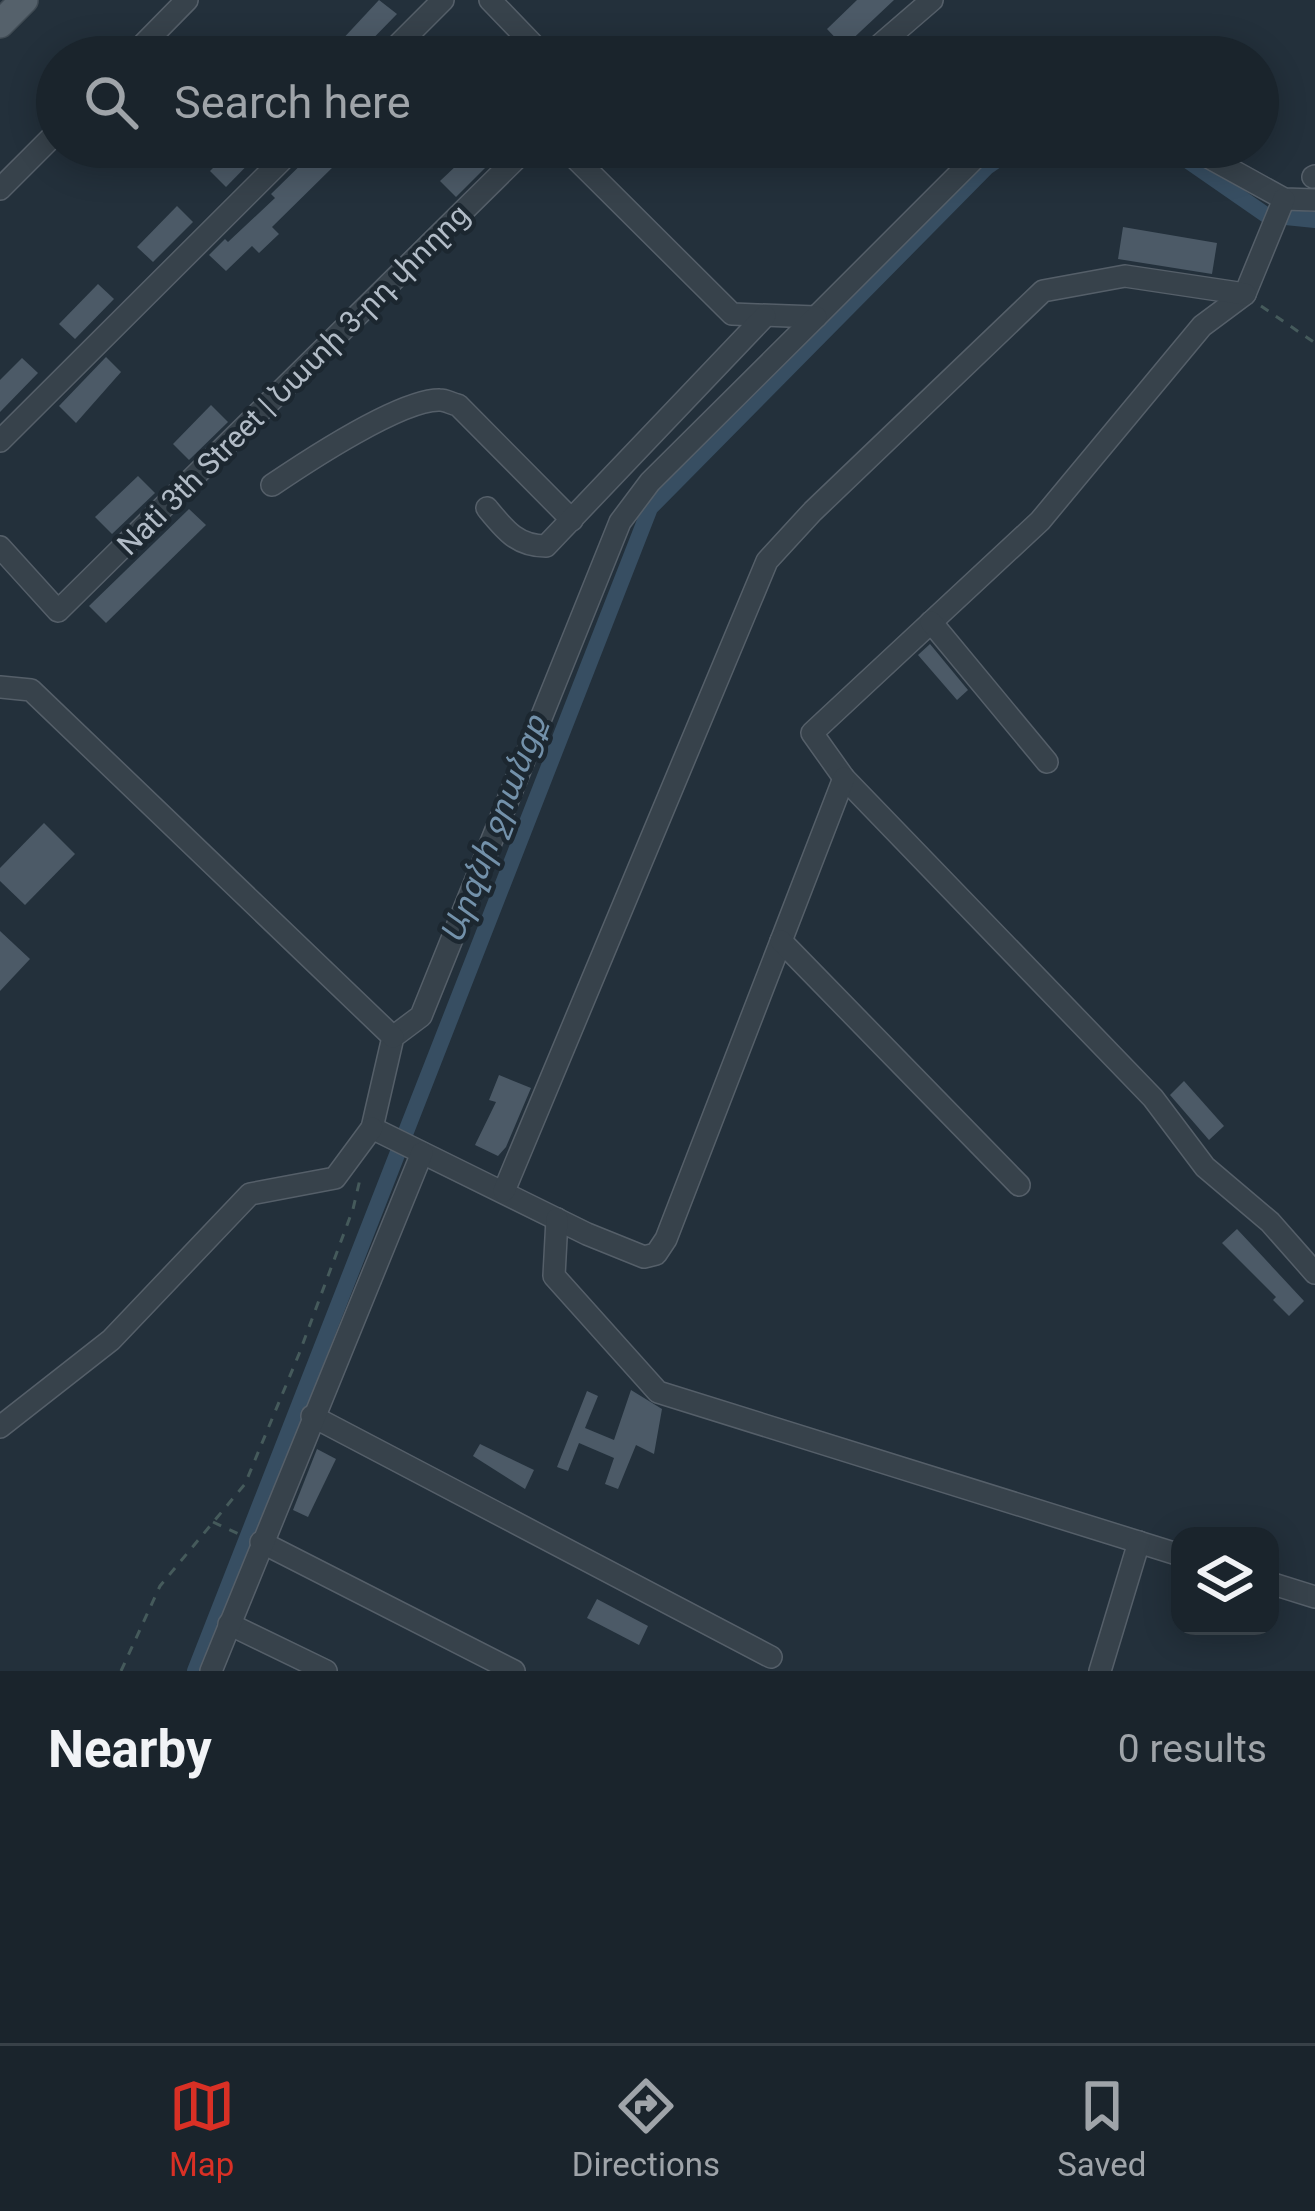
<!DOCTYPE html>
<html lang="en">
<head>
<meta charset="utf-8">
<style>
  :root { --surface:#1a242c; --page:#232c34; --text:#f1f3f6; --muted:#9fa4a9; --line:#384148; --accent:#d93025 }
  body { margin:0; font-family:Roboto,"Noto Sans Armenian",sans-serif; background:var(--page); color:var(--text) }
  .controls { position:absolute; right:36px; bottom:36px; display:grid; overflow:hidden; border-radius:24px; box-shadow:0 6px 30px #0003 }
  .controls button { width:108px; height:108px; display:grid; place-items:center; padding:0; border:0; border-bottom:3px solid var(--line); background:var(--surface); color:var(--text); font:60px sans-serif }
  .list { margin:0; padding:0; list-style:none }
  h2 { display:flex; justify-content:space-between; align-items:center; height:156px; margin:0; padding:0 48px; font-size:51px }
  h2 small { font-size:39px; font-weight:400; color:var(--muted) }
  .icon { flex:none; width:66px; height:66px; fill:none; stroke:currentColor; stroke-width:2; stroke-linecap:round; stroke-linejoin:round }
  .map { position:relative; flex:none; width:1315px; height:1671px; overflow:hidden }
  .search { position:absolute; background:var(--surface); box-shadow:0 6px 30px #0003; left:36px; right:36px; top:36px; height:132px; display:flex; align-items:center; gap:30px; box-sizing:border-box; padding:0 42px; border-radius:66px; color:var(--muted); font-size:45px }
  .sheet { height:372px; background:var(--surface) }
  nav { display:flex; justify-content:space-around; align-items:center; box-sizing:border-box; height:168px; border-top:3px solid var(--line); background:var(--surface); font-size:33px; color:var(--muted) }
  nav a { display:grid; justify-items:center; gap:6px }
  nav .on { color:var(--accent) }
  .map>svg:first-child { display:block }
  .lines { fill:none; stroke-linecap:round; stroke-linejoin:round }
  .canal { stroke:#374e62; stroke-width:16 }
  .building { fill:#4c5a67 }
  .minor-casing { stroke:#555f69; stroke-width:24 }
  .major-casing { stroke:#404b54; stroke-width:30 }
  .path { stroke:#455a5b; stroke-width:3; stroke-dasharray:9 9; stroke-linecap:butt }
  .minor { stroke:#37424b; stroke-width:21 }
  .major { stroke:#55616b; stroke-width:27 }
  .labels { text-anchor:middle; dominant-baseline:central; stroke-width:9; stroke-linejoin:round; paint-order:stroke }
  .street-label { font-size:30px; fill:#b2bcc7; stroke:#1c2730 }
  .water-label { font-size:33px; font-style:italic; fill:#7391aa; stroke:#1c2730 }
</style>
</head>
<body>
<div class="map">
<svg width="1315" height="1671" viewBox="0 0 1315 1671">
  <rect width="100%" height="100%" fill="#23303b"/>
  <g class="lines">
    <g class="canal">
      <polyline points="1168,147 1266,215 1315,220"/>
      <polyline points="195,1671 650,508 987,167 1003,156 1040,147"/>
    </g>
  </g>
  <g class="building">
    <polygon points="379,0 397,14 355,57 326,57"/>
    <polygon points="857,0 894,0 844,47 827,29"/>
    <polygon points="234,147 265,147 226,187 210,171"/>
    <polygon points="476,147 494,147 500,153 456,197 440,181"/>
    <polygon points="318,148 335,165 272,227 279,234 259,253 252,246 226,271 209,255 225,239 228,242 275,198 271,194"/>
    <polygon points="177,206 193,222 153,262 137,247"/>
    <polygon points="1123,227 1217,243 1212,274 1118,259"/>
    <polygon points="98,284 114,299 75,339 59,324"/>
    <polygon points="106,357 121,372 76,423 59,406"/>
    <polygon points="22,358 38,373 0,412 0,380"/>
    <polygon points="211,405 228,422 189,460 173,444"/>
    <polygon points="138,476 155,493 112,534 95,517"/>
    <polygon points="189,509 206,525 106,623 89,606"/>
    <polygon points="930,644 968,690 957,700 918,655"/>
    <polygon points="44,823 75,854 25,905 0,881 0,868"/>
    <polygon points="0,931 30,959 0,991"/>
    <polygon points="499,1075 531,1088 506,1147 498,1156 475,1145 496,1102 489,1100"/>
    <polygon points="1184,1081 1224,1126 1209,1140 1170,1095"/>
    <polygon points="1237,1229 1304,1301 1289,1316 1273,1300 1276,1297 1222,1243"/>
    <polygon points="631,1390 662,1409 654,1454 636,1445 618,1489 605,1484 614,1458 579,1443 568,1471 557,1467 587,1391 598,1396 585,1428 614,1440"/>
    <polygon points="480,1444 534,1470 525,1489 473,1456"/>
    <polygon points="317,1449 336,1459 308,1517 293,1510"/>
    <polygon points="597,1599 648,1626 639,1645 587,1618"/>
  </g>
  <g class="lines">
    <g class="minor-casing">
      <g id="minor">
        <polyline points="490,0 545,57"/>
        <polyline points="131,57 187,0"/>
        <polyline points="386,57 443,0"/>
        <polyline points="866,57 932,0"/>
        <polyline points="564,147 732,314 816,317 986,147"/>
        <polyline points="1190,147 1284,199 1315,200"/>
        <polyline points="1313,177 1315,176"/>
        <polyline points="0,189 57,132"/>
        <polyline points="1284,199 1245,294 1202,326 1040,521 812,733 844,778 1153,1098 1205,1167 1270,1222 1315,1273"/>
        <polyline points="816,317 650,482 620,522 421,1016 393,1037 372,1128 587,1234 644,1257 656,1254 666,1239 844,778"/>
        <polyline points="0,441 295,147"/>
        <path d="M272,485C306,462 401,399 440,400C446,400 452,404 458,405L572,520"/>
        <path d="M487,508C505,530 517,546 546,546L765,316"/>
        <polyline points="0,547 58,611 528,147"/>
        <polyline points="931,622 1047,762"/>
        <polyline points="0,687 31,690 393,1037"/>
        <polyline points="781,941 1019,1185"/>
        <polyline points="504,1191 767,561 813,511 1043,291 1125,276 1245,294"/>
        <polyline points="557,1219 554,1276 658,1392 1180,1555"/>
        <polyline points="312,1416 771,1657"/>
        <polyline points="0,1427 111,1340 250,1194 335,1178 372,1128"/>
        <polyline points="261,1542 514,1671"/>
        <polyline points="1270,1583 1315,1597"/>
        <polyline points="229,1624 326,1671"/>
        <polyline points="211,1671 422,1153"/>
        <polyline points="1100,1671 1139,1542"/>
      </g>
    </g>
    <g class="major-casing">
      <polyline id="major" points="0,24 24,0"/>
    </g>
    <g class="path">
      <polyline points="1261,306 1315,343"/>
      <polyline points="213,1522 243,1536"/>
      <polyline points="121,1671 160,1586 245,1484 299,1354 353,1209 361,1175"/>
    </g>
    <use href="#minor" class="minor"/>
    <use href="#major" class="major"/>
  </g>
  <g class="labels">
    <g class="street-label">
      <text transform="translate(293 379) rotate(-45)">Nati 3th Street | Նատի 3-րդ փողոց</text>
    </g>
    <g class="water-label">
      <text transform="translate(493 829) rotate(-69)">Արզնի ջրանցք</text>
    </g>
  </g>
</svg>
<div class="controls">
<button><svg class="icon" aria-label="layers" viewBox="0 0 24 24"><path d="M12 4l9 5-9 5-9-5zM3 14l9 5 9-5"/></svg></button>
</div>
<div class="search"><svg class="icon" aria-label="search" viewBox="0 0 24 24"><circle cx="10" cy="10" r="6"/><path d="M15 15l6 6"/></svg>Search here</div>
</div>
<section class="sheet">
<h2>Nearby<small>0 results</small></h2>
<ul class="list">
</ul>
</section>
<nav>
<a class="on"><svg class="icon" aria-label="map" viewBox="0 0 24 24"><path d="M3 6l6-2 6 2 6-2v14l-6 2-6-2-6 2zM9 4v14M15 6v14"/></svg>Map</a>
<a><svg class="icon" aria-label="directions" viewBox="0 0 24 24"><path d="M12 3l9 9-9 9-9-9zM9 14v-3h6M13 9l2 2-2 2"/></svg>Directions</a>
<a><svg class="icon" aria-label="saved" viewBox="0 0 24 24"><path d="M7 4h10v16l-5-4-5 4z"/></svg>Saved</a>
</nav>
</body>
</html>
